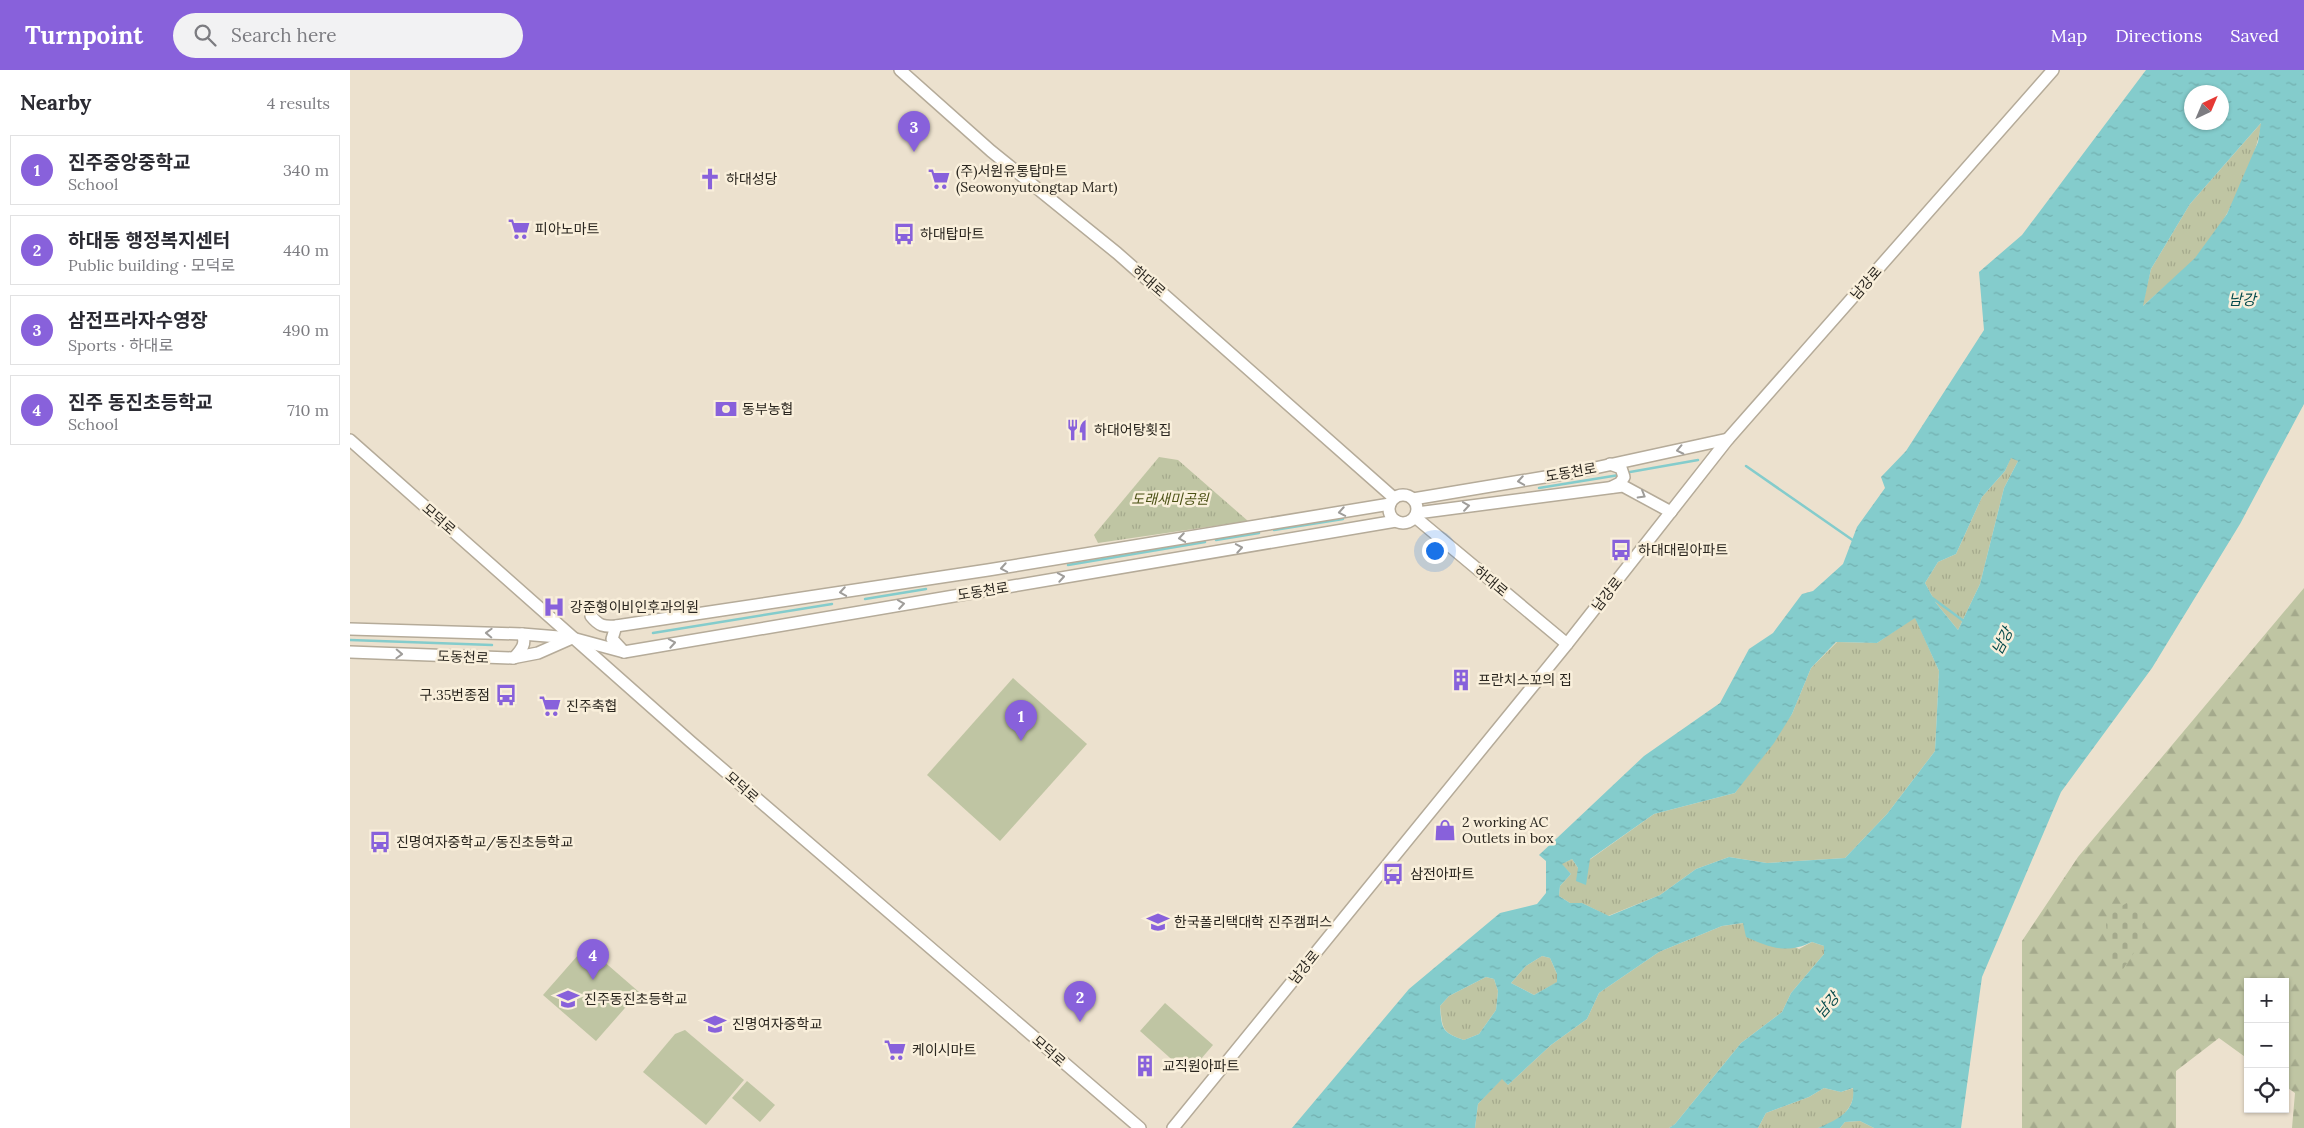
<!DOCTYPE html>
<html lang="en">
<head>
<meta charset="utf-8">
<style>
  :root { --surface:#fff; --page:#f2f2f3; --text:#2b2b33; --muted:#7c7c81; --line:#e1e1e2; --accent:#8861db }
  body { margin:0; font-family:Lora,"Noto Sans KR",serif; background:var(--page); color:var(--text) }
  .controls { position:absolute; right:15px; bottom:15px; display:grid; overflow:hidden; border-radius:0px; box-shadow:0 1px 4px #0004 }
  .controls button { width:45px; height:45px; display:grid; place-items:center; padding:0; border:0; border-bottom:1px solid var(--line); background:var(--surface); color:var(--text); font:25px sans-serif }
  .compass { position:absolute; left:1834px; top:15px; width:45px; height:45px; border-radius:50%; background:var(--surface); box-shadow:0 1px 4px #0004; rotate:44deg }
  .you { position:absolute; left:1084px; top:480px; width:18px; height:18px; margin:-12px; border:4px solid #fff; border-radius:50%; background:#1a73e8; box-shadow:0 0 0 8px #1a73e833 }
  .badge { display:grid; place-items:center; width:32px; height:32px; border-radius:50%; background:var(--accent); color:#fff; font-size:16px; font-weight:700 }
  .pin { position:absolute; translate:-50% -41px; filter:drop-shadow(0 1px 2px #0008) }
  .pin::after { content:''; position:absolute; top:26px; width:18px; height:15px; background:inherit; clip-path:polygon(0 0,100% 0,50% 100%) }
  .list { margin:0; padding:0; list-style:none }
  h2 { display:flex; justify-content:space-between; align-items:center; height:65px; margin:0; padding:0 20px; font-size:21px }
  h2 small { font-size:16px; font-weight:400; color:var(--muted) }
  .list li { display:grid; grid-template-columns:32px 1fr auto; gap:15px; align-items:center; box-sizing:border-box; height:70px; margin:0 10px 10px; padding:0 10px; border:1px solid var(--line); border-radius:0px }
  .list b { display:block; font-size:19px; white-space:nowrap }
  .list p { margin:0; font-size:16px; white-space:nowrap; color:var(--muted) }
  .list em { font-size:16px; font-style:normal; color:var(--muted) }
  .icon { flex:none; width:28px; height:28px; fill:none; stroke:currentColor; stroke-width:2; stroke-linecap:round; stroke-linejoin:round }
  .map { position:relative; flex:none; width:1954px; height:1058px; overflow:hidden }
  header { display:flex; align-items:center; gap:30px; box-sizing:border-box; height:70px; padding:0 25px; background:var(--accent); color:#fff }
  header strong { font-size:24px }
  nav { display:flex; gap:28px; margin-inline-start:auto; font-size:18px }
  .search { width:350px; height:45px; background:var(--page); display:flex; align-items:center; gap:12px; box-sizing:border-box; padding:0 18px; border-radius:28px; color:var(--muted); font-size:19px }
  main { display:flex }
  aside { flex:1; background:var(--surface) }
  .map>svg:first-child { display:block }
  .grass { fill:url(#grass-tufts) }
  .forest { fill:url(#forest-firs) }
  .cemetery { fill:url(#cemetery-stones) }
  .garden { fill:#bfc5a3 }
  .water { fill:url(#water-ripples); fill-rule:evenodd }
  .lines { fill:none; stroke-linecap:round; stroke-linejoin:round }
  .stream { stroke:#84cccc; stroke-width:2.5 }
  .secondary-casing { stroke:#b5ab99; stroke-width:14 }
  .secondary { stroke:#fff; stroke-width:11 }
  .oneway { stroke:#9f9d9a }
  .labels { text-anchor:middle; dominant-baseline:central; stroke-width:5; stroke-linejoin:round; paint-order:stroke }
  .poi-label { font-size:14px; fill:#2a261f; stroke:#f9efdb; text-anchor:start }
  .street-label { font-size:14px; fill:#2a261f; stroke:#f9efdb }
  .park-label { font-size:14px; font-style:italic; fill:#4b5115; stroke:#f9efdb }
  .water-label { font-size:15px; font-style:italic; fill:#054a4b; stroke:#f9efdb }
</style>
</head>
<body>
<header>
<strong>Turnpoint</strong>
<div class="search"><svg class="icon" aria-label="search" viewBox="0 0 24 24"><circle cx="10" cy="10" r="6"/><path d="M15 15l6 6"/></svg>Search here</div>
<nav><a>Map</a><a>Directions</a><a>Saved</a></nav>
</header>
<main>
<aside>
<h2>Nearby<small>4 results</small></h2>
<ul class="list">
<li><span class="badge">1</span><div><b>진주중앙중학교</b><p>School</p></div><em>340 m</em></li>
<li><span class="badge">2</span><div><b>하대동 행정복지센터</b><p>Public building · 모덕로</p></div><em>440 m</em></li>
<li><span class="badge">3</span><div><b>삼전프라자수영장</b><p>Sports · 하대로</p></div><em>490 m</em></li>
<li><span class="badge">4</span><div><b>진주 동진초등학교</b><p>School</p></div><em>710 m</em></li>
</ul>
</aside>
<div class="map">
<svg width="1954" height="1058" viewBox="0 0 1954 1058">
  <defs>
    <pattern id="grass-tufts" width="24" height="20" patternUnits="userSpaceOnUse" patternTransform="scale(1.25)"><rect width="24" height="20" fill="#bfc5a3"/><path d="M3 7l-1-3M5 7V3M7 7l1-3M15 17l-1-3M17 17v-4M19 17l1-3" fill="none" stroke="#a4a98c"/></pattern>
    <pattern id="forest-firs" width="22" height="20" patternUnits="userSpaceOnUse" patternTransform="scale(1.25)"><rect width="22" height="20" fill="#bfc5a3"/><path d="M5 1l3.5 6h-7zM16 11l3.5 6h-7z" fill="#a4a98c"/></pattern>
    <pattern id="cemetery-stones" width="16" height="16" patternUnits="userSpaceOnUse" patternTransform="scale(1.25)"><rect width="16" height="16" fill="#bfc5a3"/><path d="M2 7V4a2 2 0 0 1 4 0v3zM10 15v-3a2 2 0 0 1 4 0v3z" fill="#a4a98c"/></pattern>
    <pattern id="water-ripples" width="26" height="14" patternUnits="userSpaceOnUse" patternTransform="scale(1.25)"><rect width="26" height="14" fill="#84cccc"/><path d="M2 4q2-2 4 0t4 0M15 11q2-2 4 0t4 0" fill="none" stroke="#72afaf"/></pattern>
  </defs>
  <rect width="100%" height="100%" fill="#ece1ce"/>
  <g class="grass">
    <path d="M1912,52C1905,94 1874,159 1844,190C1828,206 1809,221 1792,237L1801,199L1840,134Z"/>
    <polygon points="809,387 828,390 898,451 748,473 744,465"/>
    <polygon points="1661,387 1668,391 1654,418 1630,514 1608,560 1586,533 1575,513 1588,492 1606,484 1632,427 1655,401"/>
    <polygon points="1565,547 1589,601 1585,681 1537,744 1495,788 1417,793 1379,787 1346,799 1310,825 1258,846 1232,833 1220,833 1209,826 1210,816 1221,804 1211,794 1222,789 1228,798 1304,744 1385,723 1442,644 1461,598 1487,572 1527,573"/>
    <polygon points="1394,853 1449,879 1462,872 1474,876 1474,884 1441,923 1432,942 1391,973 1325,1054 1319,1058 1125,1058 1128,1034 1152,1008 1158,1015 1201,975 1237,949 1249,923 1309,882 1372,856"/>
    <polygon points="1192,886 1200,888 1207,904 1208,912 1184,925 1161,913 1176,896"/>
    <path d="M1136,907L1144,909L1148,921L1146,940L1129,964L1114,970C1091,962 1093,959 1090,936L1099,926Z"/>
    <path d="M1474,1018L1491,1022L1504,1018C1505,1039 1487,1054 1468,1058C1451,1058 1426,1058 1408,1058L1416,1043L1459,1027Z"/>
    <polygon points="1510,1051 1524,1058 1490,1058 1495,1052"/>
  </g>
  <polygon class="forest" points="1954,518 1954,1058 1942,1058 1945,1023 1935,1016 1935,912 1898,912 1898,989 1869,968 1826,1001 1826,1058 1672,1058 1672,871 1728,787"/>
  <path class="cemetery" d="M1783,829C1807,853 1787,879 1771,902L1762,898L1756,855L1759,844Z"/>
  <g class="garden">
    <polygon points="663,608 737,674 650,771 577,705"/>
    <polygon points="236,876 289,922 246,971 193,925"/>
    <polygon points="815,933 863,975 838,1004 790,961"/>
    <polygon points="335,960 394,1010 356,1055 293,1002 325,964"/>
    <polygon points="397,1011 425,1035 410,1052 382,1028"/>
  </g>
  <path class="water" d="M1796,0H1954V334L1890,454L1802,598L1711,722L1632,907L1611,1058H1524L1510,1051L1495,1052L1490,1058H1468C1486,1050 1506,1042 1503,1018L1491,1022L1474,1018L1459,1027L1416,1043L1408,1058H1319L1325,1054L1391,973L1432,942L1441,923L1474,884V876L1462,872C1437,884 1421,878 1396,867L1393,853L1372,856L1309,882L1249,923L1237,949L1201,975L1158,1015L1152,1009L1128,1034L1125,1058H942L1059,919L1150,843L1187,834L1196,823V791L1189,785L1294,686L1370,633L1399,579L1423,563L1452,524L1463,521L1493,494L1507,457L1535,418L1531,407L1556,381L1634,260L1629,202L1672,165ZM1842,22H1872V52H1842ZM1911,53L1908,72L1877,144L1845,188L1793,236L1801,199L1840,134ZM1661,388L1668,391L1654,418L1630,514L1608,560L1586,533L1575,513L1588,492L1606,484L1632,427L1655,401ZM1565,548L1589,601L1585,681L1537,744L1495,788L1417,793L1379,787L1346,799L1310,825L1259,846L1232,833H1220L1209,826L1210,816L1221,804L1212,794L1222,789L1228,798L1226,811L1236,815L1240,789L1304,744L1385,723L1424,673L1442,644L1461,598L1486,572L1527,573ZM1192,886L1200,888L1207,904V912L1184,925L1161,913L1176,896ZM1136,907L1144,909L1148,921L1146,940L1129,964L1114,970C1091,962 1092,959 1090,936L1099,926Z"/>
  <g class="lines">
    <g class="stream">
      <polyline points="1396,396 1504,471"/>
      <polyline points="1280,402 1348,390"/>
      <polyline points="1189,418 1269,405"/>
      <polyline points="924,460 993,449"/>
      <polyline points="866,470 909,463"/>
      <polyline points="718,495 855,472"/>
      <polyline points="1581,527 1615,552"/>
      <polyline points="515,529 576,519"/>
      <polyline points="303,563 482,534"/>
      <polyline points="0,570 142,575"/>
    </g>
    <g class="secondary-casing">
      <g id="secondary">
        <polyline points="550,0 641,81 767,183 1044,428"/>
        <polyline points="0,370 341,672 790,1058"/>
        <polyline points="1260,394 1271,398 1274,407 1270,413 1262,417"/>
        <circle cx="1053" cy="439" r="14"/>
        <polyline points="1063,429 1231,401 1378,369"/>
        <polyline points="1067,443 1273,416 1321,442"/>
        <polyline points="1065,447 1217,574"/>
        <path d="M241,546C249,556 254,557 266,556L638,500L1040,434"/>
        <polyline points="266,556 262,569 274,582"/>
        <polyline points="0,559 172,564 221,568"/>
        <polyline points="0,582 162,588 188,583 222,568 274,582 1046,451"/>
        <path d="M164,588C171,580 177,574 172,564"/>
        <polyline points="823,1058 1217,574 1378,369 1703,0"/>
      </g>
    </g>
    <use href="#secondary" class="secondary"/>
  </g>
  <defs><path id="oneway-chevron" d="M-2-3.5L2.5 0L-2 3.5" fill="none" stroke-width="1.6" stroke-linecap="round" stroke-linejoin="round" transform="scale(1.25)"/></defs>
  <g class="oneway">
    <use href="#oneway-chevron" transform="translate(1330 380) rotate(168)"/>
    <use href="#oneway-chevron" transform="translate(1171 411) rotate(171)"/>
    <use href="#oneway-chevron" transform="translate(1292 425) rotate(30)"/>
    <use href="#oneway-chevron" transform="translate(1116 436) rotate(-8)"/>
    <use href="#oneway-chevron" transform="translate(992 442) rotate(170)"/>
    <use href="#oneway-chevron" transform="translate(832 468) rotate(171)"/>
    <use href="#oneway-chevron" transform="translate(889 478) rotate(-10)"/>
    <use href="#oneway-chevron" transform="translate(654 498) rotate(170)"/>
    <use href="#oneway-chevron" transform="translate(711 507) rotate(-10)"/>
    <use href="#oneway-chevron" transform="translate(493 522) rotate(171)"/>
    <use href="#oneway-chevron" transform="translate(551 534) rotate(-9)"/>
    <use href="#oneway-chevron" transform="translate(139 563) rotate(-178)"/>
    <use href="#oneway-chevron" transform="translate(322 573) rotate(-10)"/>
    <use href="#oneway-chevron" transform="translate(49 584) rotate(2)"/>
  </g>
  <defs>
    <g id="church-bare" transform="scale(1.725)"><path d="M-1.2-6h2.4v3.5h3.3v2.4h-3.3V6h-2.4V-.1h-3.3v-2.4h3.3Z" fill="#8861db" stroke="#f9efdb" stroke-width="2.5" paint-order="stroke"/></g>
    <g id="supermarket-bare" transform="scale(1.725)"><path d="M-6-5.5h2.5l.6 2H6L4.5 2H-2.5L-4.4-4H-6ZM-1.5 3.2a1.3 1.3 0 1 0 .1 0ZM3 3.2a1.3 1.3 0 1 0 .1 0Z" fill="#8861db" stroke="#f9efdb" stroke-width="2.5" paint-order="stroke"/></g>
    <g id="bus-bare" transform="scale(1.725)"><path d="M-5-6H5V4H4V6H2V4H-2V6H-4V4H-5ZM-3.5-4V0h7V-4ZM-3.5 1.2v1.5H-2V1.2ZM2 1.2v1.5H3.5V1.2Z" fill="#8861db" stroke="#f9efdb" stroke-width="2.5" paint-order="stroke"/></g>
    <g id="bank-bare" transform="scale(1.725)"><path d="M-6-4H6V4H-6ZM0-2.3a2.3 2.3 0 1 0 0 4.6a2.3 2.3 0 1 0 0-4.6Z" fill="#8861db" stroke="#f9efdb" stroke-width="2.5" paint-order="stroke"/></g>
    <g id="restaurant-bare" transform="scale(1.725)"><path d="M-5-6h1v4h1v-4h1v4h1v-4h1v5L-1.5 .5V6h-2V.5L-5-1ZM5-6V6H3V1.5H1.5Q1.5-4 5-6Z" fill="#8861db" stroke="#f9efdb" stroke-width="2.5" paint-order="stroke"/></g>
    <g id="hospital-bare" transform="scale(1.725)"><path d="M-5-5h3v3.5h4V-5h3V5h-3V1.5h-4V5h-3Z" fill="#8861db" stroke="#f9efdb" stroke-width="2.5" paint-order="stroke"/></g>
    <g id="building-bare" transform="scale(1.725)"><path d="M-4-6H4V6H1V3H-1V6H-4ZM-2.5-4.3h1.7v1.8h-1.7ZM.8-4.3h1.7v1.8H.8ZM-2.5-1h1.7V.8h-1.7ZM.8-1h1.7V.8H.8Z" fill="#8861db" stroke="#f9efdb" stroke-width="2.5" paint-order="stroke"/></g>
    <g id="shop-bare" transform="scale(1.725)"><path d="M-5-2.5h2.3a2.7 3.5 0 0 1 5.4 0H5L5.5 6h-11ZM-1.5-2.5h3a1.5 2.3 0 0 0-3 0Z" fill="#8861db" stroke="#f9efdb" stroke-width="2.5" paint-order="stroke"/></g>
    <g id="university-bare" transform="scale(1.725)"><path d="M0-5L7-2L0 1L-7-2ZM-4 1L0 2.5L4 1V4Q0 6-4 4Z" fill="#8861db" stroke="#f9efdb" stroke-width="2.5" paint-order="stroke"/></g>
    <g id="school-bare" transform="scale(1.725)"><path d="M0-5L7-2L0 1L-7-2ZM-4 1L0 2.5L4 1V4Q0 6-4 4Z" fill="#8861db" stroke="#f9efdb" stroke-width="2.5" paint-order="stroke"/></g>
  </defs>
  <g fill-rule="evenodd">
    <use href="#church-bare" x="360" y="109"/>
    <use href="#supermarket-bare" x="589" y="109"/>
    <use href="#supermarket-bare" x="169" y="159"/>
    <use href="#bus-bare" x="554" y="164"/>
    <use href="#bank-bare" x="376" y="339"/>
    <use href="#restaurant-bare" x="727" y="360"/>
    <use href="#bus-bare" x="1271" y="480"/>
    <use href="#hospital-bare" x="204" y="537"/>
    <use href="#building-bare" x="1111" y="610"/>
    <use href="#bus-bare" x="156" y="625"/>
    <use href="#supermarket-bare" x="200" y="636"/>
    <use href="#shop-bare" x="1095" y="760"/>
    <use href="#bus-bare" x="30" y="772"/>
    <use href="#bus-bare" x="1043" y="804"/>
    <use href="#university-bare" x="808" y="852"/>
    <use href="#school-bare" x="218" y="929"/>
    <use href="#school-bare" x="365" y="954"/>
    <use href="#supermarket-bare" x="545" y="980"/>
    <use href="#building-bare" x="795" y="996"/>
  </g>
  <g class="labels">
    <g class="poi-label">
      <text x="606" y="101">(주)서원유통탑마트<tspan x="606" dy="16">(Seowonyutongtap Mart)</tspan></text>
      <text x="376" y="109">하대성당</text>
      <text x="185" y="159">피아노마트</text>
      <text x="570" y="164">하대탑마트</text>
      <text x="392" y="339">동부농협</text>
      <text x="744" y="360">하대어탕횟집</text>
      <text x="1288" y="480">하대대림아파트</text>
      <text x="220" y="537">강준형이비인후과의원</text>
      <text x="1128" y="610">프란치스꼬의 집</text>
      <text x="140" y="625" text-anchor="end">구.35번종점</text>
      <text x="216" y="636">진주축협</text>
      <text x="1112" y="752">2 working AC<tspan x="1112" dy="16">Outlets in box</tspan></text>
      <text x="46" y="772">진명여자중학교/동진초등학교</text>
      <text x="1060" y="804">삼전아파트</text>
      <text x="824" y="852">한국폴리택대학 진주캠퍼스</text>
      <text x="234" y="929">진주동진초등학교</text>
      <text x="382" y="954">진명여자중학교</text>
      <text x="562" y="980">케이시마트</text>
      <text x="812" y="996">교직원아파트</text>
    </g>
    <g class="street-label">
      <text transform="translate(799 211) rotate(41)">하대로</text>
      <text transform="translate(1516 213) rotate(-49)">남강로</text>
      <text transform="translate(1221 402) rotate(-10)">도동천로</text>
      <text transform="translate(89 449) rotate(41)">모덕로</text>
      <text transform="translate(1141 511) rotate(40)">하대로</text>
      <text transform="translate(633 521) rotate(-9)">도동천로</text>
      <text transform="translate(1257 524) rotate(-52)">남강로</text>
      <text transform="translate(113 587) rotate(2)">도동천로</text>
      <text transform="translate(392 717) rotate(41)">모덕로</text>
      <text transform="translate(954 897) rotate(-51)">남강로</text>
      <text transform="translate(699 981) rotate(41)">모덕로</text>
    </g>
    <g class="park-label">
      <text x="820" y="429">도래새미공원</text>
    </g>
    <g class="water-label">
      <text x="1892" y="229">남강</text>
      <text transform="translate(1652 571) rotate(-62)">남강</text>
      <text transform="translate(1477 935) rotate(-50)">남강</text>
    </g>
  </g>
</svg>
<div class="controls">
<button>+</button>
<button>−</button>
<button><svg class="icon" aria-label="locate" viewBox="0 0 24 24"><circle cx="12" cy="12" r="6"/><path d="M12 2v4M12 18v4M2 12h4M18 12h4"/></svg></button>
</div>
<svg class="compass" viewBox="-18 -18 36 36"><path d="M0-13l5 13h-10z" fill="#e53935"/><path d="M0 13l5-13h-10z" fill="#7c7c81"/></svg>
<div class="you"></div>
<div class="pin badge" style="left:671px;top:671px">1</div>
<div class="pin badge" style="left:730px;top:952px">2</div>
<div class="pin badge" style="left:564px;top:82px">3</div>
<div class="pin badge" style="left:243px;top:910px">4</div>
</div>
</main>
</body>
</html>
